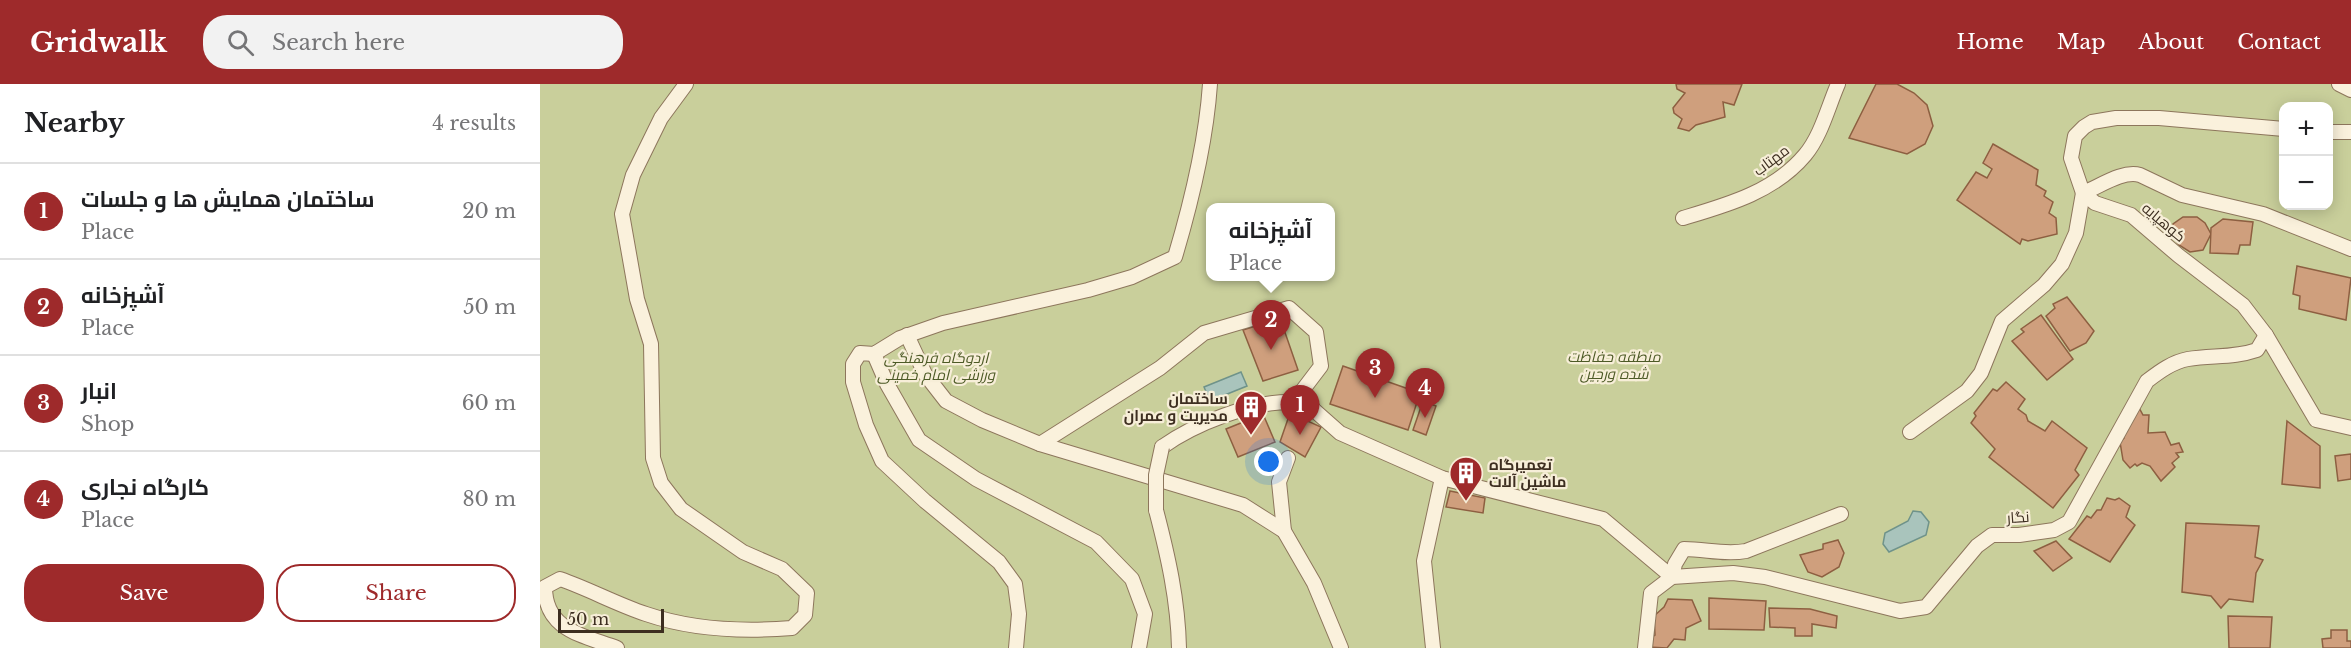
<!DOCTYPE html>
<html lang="en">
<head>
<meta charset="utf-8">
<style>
  :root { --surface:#fff; --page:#f2f2f2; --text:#202124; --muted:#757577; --line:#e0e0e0; --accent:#9e2a2b }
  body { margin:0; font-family:"Libre Baskerville",Cairo,serif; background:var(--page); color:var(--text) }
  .controls { position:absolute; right:18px; top:18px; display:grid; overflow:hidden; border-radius:12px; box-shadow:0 3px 15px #0003 }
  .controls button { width:54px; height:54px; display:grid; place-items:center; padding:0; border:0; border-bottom:2px solid var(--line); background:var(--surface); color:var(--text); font:30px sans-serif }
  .scale { position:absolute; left:18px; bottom:15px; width:106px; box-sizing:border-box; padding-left:6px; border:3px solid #3d2e20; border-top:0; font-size:16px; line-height:21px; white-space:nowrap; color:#3d2e20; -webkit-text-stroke:4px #f7eed8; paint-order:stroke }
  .you { position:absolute; left:729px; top:378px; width:21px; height:21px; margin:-15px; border:4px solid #fff; border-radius:50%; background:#1a73e8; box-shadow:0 0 0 9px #1a73e833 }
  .badge { display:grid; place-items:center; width:39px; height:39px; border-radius:50%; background:var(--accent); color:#fff; font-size:20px; font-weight:700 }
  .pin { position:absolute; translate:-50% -50px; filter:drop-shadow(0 2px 3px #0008) }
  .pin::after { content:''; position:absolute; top:32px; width:21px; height:18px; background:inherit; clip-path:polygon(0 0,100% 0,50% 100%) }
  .popup { position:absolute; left:666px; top:119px; width:129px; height:78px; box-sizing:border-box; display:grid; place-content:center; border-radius:12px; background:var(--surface); filter:drop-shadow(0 2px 4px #0005); font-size:20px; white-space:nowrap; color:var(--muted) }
  .popup b { font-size:22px; color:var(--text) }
  .popup::after { content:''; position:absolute; left:50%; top:100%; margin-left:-12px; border:12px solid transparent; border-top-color:var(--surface) }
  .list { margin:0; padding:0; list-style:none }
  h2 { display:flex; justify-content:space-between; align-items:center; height:78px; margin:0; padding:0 24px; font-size:26px }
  h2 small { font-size:20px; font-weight:400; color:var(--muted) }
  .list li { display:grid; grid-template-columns:39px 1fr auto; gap:18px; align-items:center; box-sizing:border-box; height:96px; padding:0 24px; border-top:2px solid var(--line) }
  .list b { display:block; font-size:22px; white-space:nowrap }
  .list p { margin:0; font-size:20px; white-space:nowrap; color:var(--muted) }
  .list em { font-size:20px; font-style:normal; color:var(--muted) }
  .actions { display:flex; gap:12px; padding:18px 24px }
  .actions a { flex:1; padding:14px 0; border:2px solid var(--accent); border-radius:24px; text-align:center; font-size:21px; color:var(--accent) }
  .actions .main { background:var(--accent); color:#fff }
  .icon { flex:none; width:33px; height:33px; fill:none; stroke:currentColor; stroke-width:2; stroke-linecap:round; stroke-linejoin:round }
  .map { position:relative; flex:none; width:1811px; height:564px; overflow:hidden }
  header { display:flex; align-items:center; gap:36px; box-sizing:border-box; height:84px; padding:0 30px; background:var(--accent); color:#fff }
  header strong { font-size:28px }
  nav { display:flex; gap:33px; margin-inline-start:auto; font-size:21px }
  .search { width:420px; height:54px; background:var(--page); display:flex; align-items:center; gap:15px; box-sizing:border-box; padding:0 21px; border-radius:24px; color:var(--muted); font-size:22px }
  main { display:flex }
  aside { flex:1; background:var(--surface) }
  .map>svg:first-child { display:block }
  .green { fill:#c9cf9b; fill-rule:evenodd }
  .water { fill:#a9c4bc; stroke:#6f938a; stroke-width:1.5 }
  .building { fill:#cf9f7d; stroke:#8d5f41; stroke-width:1.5 }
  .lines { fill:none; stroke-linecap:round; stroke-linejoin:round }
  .street-casing { stroke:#8d765c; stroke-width:16 }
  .street { stroke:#faf1dc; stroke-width:14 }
  .street-bridge-casing { stroke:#8d765c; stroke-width:16; stroke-linecap:butt }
  .street-bridge { stroke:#faf1dc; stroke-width:14 }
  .labels { text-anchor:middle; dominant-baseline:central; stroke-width:4.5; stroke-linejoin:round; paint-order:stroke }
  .street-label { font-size:15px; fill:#3d2e20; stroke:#f7eed8 }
  .park-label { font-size:15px; font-style:italic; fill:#4d5a26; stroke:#f7eed8 }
  .poi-label { font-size:15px; font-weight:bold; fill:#3d2e20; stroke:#f7eed8; text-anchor:end }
</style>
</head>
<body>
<header>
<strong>Gridwalk</strong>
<div class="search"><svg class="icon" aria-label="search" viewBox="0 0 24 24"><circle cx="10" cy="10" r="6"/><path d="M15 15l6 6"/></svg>Search here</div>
<nav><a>Home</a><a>Map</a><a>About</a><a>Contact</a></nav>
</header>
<main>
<aside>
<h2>Nearby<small>4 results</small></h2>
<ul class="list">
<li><span class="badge">1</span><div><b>ساختمان همایش ها و جلسات</b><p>Place</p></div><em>20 m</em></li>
<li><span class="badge">2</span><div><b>آشپزخانه</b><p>Place</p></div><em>50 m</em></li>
<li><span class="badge">3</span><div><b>انبار</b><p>Shop</p></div><em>60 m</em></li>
<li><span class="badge">4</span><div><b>کارگاه نجاری</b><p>Place</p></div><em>80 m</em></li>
</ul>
<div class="actions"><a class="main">Save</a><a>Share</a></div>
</aside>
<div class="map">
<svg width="1811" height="564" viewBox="0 0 1811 564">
  <rect width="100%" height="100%" fill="#f0e4c8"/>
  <path class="green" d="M0,0H1811V564H0ZM1744,22H1788V122H1744ZM671,124H791V192H671Z"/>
  <g class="water">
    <polygon points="701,288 707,302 670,317 664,303"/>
    <polygon points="1373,427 1381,428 1389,438 1386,451 1349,468 1343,460 1345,449 1368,437"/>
  </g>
  <g class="building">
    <polygon points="1136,0 1202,0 1194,21 1183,18 1185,33 1156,41 1149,47 1138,44 1142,35 1134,29 1133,24 1145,9 1137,5"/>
    <polygon points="1336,0 1357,0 1374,9 1387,21 1393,42 1385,60 1367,70 1309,54"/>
    <polygon points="1453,60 1498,86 1496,101 1506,107 1504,112 1513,118 1509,129 1516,134 1517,150 1488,157 1482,155 1480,160 1417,116 1436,88 1447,94 1452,85 1443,79"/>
    <polygon points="1643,133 1657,133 1665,139 1671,150 1663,166 1650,168 1639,161 1632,151 1633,140"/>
    <polygon points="1683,135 1713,138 1710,161 1700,161 1698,170 1670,169 1671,144"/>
    <polygon points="1757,182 1811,194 1806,236 1759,225 1760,212 1753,210"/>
    <polygon points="1527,213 1554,247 1546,259 1530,267 1506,232 1515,224 1513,220"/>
    <polygon points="1501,231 1533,275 1507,296 1472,257 1484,248 1481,245"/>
    <polygon points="740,234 758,286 723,297 703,246"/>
    <polygon points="803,282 880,309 868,346 790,320"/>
    <polygon points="1466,298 1485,315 1478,325 1486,331 1488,337 1505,347 1512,337 1547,364 1535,386 1539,391 1513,424 1449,373 1455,365 1431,339 1436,332 1434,329 1453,305 1457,307"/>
    <polygon points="883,317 896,322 886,351 873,346"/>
    <polygon points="1597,320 1603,331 1609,331 1608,349 1625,348 1631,361 1639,359 1643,368 1636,369 1639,373 1632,379 1635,383 1621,397 1610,382 1602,379 1597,382 1595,380 1590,384 1583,376 1580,358 1584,354 1580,350"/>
    <polygon points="750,329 781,343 765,373 740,358"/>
    <polygon points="723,330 735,358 698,373 686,345"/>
    <polygon points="1747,337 1780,362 1780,404 1742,400"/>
    <polygon points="1811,370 1811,395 1798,397 1795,372"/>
    <polygon points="910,407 945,414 943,429 906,423"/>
    <polygon points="1567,414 1575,416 1579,414 1590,422 1586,433 1595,441 1570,478 1529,455 1547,432 1551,434 1557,426 1561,426"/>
    <polygon points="1646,439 1719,442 1715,473 1723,476 1716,489 1713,518 1689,515 1681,524 1671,512 1642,508"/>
    <polygon points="1298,456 1304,469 1299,483 1282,493 1268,488 1260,471 1283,465 1283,460"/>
    <polygon points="1516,457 1532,474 1513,487 1494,467"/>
    <polygon points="1169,514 1226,517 1224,546 1169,545"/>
    <polygon points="1128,515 1152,516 1161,537 1146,544 1145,556 1134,555 1127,564 1108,563 1109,555 1115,551 1114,532 1124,523"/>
    <polygon points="1229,524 1270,525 1297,532 1296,544 1272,540 1272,552 1255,552 1255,544 1230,543"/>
    <polygon points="1688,532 1732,533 1730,564 1689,564"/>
    <polygon points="1791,546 1807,546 1807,557 1811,557 1811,564 1783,564 1782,555 1791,554"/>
  </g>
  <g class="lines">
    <g class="street-casing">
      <g id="street">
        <polyline points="1799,0 1811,6"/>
        <polyline points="1744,45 1619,34 1576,34 1552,38 1544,43 1535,52 1531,74 1543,109 1555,119 1591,131 1639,172 1703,221 1726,251 1776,336 1811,344"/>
        <polyline points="1788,48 1811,48"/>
        <path d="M1143,134C1187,121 1234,108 1265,71C1281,52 1288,23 1298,0"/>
        <polyline points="367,251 385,290 406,317 442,336 500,360 703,421 744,447 774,499 801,564"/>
        <polyline points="334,270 347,300 379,356 436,395 556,458 592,495 605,530 599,564"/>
        <path d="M1370,348L1427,307L1441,289L1462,237L1504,201L1522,180L1536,149L1543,109C1559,103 1582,86 1600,91L1642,111L1723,130L1811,165"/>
        <path d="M500,360L620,284L664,249L749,224L776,248L781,282L762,307L774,326L800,349L902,394L1063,435L1132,493L1135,480L1144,465C1166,465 1184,471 1206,467L1301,430"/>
        <path d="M622,363C654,340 712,317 752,318C759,318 767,323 774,326"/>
        <path d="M616,426C628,472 638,516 639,564"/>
        <polyline points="744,447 739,398 748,374"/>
        <path d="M77,564C42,551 5,546 5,503L20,495C49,505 76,520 106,530C153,546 203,548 252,544L265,531L267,509L242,485L203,468L141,425L121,399L113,374L111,260L97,215L82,130L93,91L121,34L146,0"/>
        <path d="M476,564L479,530L475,500L459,478L385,417L342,377L326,341L313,298V280L320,269L334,270L360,254L403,239L548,206L592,193L635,173C652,116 666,59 670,0"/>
        <polyline points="893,564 884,477 902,394"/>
        <path d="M1105,564L1111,509L1132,493L1193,489L1225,493L1360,527L1386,523L1437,462L1452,451H1479L1514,446L1529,438L1607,297C1619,288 1632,278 1648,275C1672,271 1694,274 1717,266L1726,251"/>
      </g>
    </g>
    <use href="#street" class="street"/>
    <g class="street-bridge-casing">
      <polyline id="street-bridge" points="616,426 616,391 622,363"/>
    </g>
    <use href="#street-bridge" class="street-bridge"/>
  </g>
  <defs>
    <g id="building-pin" transform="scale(1.725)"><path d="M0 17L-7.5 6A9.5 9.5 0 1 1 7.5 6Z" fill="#9e2a2b" stroke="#f7eed8"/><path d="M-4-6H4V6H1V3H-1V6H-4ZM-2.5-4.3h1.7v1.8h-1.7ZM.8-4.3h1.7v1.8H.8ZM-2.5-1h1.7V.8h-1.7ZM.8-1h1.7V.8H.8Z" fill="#fff"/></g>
  </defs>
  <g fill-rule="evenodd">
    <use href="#building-pin" x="711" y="323"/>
    <use href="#building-pin" x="926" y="389"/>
  </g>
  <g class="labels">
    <g class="street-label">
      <text transform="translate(1231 76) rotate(-37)">مهتاب</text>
      <text transform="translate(1624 138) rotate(40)">کوهپایه</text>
      <text transform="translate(1478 433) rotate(-4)">نگار</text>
    </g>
    <g class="park-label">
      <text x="1074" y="272">منطقه حفاظت<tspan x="1074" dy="17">شده ورجین</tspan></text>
      <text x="396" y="273">اردوگاه فرهنگی<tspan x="396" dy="17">ورزشی امام خمینی</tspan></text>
    </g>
    <g class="poi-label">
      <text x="688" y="314">ساختمان<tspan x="688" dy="17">مدیریت و عمران</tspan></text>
      <text x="949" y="380" text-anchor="start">تعمیرگاه<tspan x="949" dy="17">ماشین آلات</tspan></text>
    </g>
  </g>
</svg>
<div class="controls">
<button>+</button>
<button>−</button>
</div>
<div class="scale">50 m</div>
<div class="you"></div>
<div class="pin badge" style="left:760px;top:351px">1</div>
<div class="pin badge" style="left:731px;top:266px">2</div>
<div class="popup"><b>آشپزخانه</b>Place</div>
<div class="pin badge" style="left:835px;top:314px">3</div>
<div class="pin badge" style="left:885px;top:334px">4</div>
</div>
</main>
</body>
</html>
